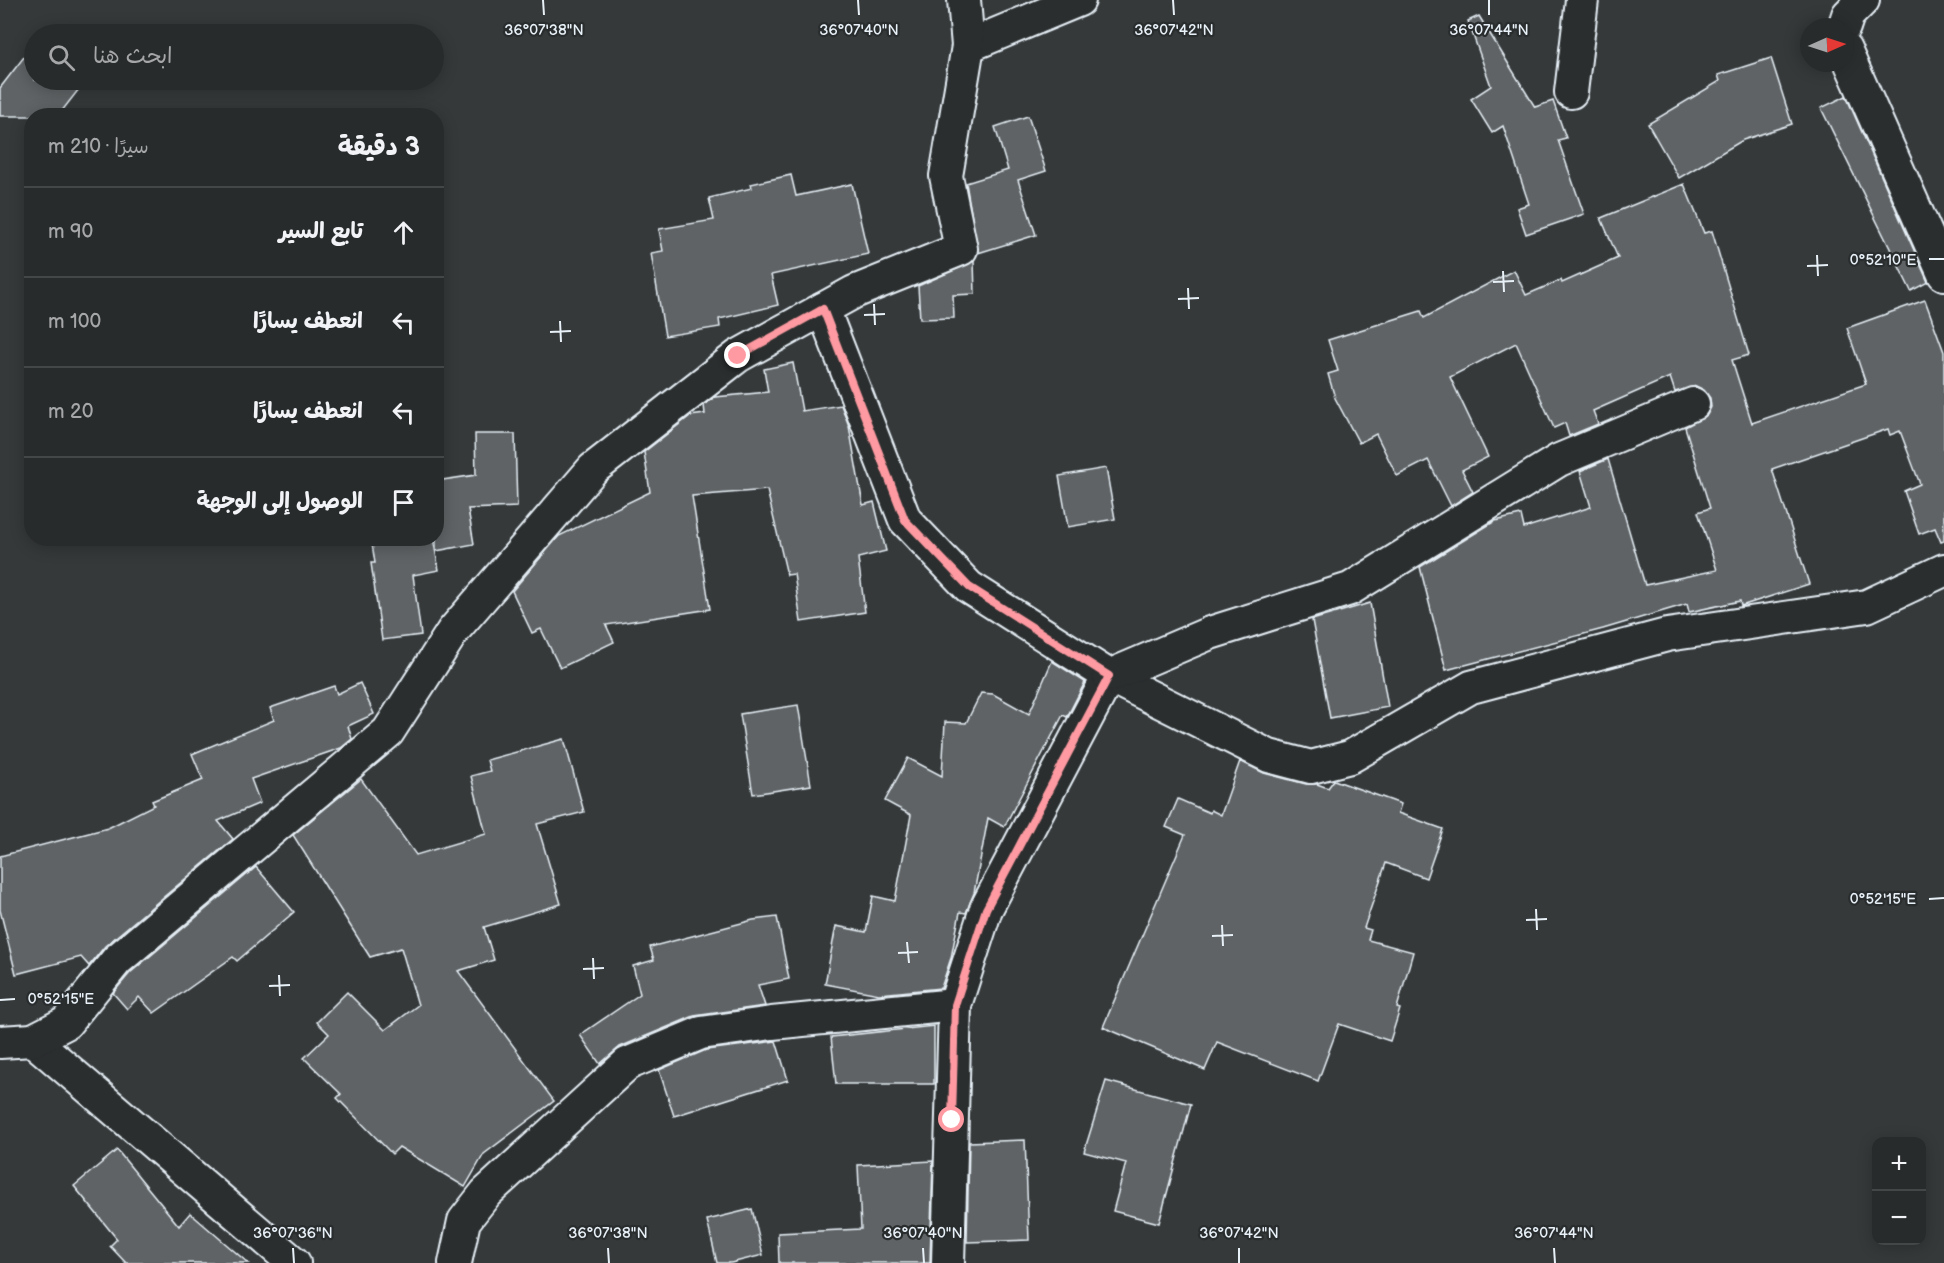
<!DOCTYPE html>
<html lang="ar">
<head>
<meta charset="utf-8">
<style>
  :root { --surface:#282b2c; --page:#303334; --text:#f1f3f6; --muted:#a5a7a9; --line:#444748 }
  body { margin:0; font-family:"Balsamiq Sans","Playpen Sans Arabic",sans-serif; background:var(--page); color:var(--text); direction:rtl }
  .controls { position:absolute; right:18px; bottom:18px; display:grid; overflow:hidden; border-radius:12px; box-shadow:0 3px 15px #0003 }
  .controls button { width:54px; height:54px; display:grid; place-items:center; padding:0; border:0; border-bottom:2px solid var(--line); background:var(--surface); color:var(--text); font:30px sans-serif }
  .compass { position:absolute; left:1800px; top:18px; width:54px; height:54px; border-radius:50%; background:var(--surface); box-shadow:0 3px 15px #0003; rotate:87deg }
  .stop { position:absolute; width:18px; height:18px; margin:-14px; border:4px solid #ff9aa2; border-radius:50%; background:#fff }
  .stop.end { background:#ff9aa2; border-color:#fff; box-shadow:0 2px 6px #0008 }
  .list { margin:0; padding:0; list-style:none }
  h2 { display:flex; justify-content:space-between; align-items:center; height:78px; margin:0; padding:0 24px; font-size:26px }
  h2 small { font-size:20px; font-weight:400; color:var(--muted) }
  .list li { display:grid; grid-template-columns:39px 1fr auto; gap:18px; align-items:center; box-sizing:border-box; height:90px; padding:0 24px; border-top:2px solid var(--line) }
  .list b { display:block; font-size:22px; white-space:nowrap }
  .list em { font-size:20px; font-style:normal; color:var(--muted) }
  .icon { flex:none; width:33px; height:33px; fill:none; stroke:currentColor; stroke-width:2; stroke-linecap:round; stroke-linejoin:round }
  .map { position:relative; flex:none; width:1944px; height:1263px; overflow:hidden; direction:ltr }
  .search { position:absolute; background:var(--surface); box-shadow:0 3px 15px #0003; left:24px; top:24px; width:420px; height:66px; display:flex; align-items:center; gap:15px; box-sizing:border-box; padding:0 21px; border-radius:33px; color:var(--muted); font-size:22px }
  .panel { position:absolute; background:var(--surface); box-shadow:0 3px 15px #0003; left:24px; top:108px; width:420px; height:438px; border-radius:24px; direction:rtl }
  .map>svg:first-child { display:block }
  .building { fill:#5f6365; stroke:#e8f1f8; stroke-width:1.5 }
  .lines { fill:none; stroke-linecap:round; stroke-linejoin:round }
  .street-casing { stroke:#e8f1f8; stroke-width:36 }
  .street { stroke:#2a2d2e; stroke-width:32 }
  .route { stroke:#ff9aa2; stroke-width:8 }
  .ticks { fill:none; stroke:#e8f1f8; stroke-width:2 }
  .ticks-label { font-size:15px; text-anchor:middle; fill:#e8f1f8; stroke:#2a2d2e; stroke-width:4.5; stroke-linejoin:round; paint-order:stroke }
</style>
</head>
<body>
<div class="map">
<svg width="1944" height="1263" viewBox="0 0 1944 1263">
  <rect width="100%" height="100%" fill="#35393a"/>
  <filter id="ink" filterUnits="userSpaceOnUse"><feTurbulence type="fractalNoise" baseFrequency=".0167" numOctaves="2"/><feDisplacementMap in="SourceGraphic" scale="12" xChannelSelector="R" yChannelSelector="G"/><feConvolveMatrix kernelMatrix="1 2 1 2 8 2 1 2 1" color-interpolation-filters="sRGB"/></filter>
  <g filter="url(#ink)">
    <g class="building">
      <polygon points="1479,16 1535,107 1553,101 1566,138 1558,140 1584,214 1526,234 1517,208 1529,204 1503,126 1492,133 1471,99 1491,86 1468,21"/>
      <polygon points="34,44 34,80 86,80 58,116 0,116 0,88"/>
      <polygon points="1771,58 1792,124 1743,140 1679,178 1648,124 1720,81 1718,75"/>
      <polygon points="1846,96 1928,282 1911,291 1821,108"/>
      <polygon points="1028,116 1046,171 1018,180 1036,235 978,253 966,183 1008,170 995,127"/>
      <polygon points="791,175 796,196 852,184 868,254 771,275 778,305 719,319 720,327 665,336 651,253 663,251 659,229 714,220 709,198 752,188 751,184"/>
      <polygon points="1684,184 1704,233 1712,231 1749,355 1732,360 1752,423 1866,384 1847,328 1925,300 1944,352 1944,541 1941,542 1935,528 1919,534 1904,491 1920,484 1900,431 1890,435 1888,429 1772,469 1809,584 1741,606 1740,601 1689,612 1687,604 1603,629 1446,670 1420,567 1495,521 1521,515 1524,528 1591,507 1580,471 1608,459 1645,585 1717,570 1698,512 1710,508 1685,427 1707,415 1711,407 1710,398 1704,390 1696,386 1675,392 1670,377 1593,411 1598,424 1569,436 1565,423 1554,428 1516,343 1450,377 1488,457 1462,470 1473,492 1451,506 1428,460 1397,476 1376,434 1359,443 1335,398 1328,374 1338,371 1328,340 1421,311 1424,318 1514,270 1526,295 1561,280 1562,283 1618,258 1601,218"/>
      <polygon points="974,261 975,294 953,295 954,318 920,319 918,286"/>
      <polygon points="793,363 802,411 841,405 849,426 863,505 874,502 886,551 858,558 865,612 801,622 794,574 787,575 767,490 692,496 710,609 606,625 614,642 560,668 541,629 532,633 512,591 559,536 650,492 644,452 690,416 705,414 704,405 715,397 768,392 764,369"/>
      <polygon points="475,434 515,434 517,507 468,509 474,544 436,551 436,481 476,475"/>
      <polygon points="1106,468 1115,519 1068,527 1059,476"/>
      <polygon points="371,538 433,538 439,570 413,575 421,635 382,640 371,563 375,563"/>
      <polygon points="1370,603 1388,707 1330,718 1312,620"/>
      <polygon points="1052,661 1085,682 1067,717 1063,715 1004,827 988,818 974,893 966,913 960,912 951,958 941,988 879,994 825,984 836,926 866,932 873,896 895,901 911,815 885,801 908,758 942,776 945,722 966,723 981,693 993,694 1029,714"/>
      <polygon points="360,683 374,714 348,726 352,739 341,748 251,779 260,803 218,821 233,839 105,946 89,966 81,957 16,974 0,910 0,856 108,828 154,805 152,801 203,780 192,754 274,720 270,708 334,686 337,694"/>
      <polygon points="798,705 811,785 753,794 740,714"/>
      <polygon points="564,739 584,812 537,824 561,904 484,927 494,960 458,971 554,1101 484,1154 465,1187 399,1147 392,1154 337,1098 341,1094 304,1058 329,1034 317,1022 347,992 385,1030 418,1005 401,948 370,957 293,835 361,779 416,855 486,834 471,776 490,771 487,760"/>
      <polygon points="1240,761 1264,773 1306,784 1317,784 1328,788 1334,780 1401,804 1398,813 1443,829 1426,878 1386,863 1364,928 1371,930 1368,940 1413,952 1397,1008 1400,1009 1390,1041 1339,1024 1318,1081 1217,1042 1205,1070 1103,1027 1185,835 1166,827 1178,799 1210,813 1211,810 1221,815"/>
      <polygon points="256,867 294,912 237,961 233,957 154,1013 139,997 127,1009 113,993 130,973"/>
      <polygon points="777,917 789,979 758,985 765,1006 694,1016 620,1047 600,1064 580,1035 640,994 633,966 654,960 650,947 753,920"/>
      <polygon points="934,1026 934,1084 836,1084 831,1037"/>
      <polygon points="776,1041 788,1080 674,1116 659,1070 706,1050"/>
      <polygon points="1106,1081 1191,1104 1159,1223 1113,1211 1126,1163 1084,1152"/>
      <polygon points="1025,1140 1029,1240 967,1242 969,1142"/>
      <polygon points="117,1150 179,1226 190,1213 248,1263 126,1263 110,1246 117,1239 74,1186"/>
      <polygon points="933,1161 930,1263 779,1263 778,1233 861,1229 858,1165"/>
      <polygon points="752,1209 763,1255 731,1263 717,1263 707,1220"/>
    </g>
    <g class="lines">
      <g class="street-casing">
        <g id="street">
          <polyline points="1844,27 1848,15 1863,0"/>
          <polyline points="968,46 1079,0"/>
          <polyline points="1845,50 1944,274"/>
          <polyline points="1571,92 1582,0"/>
          <polyline points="823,309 905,520 969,587 1109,676 986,909 955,1005 948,1263"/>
          <polyline points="1109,676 1269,756 1311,767 1350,757 1471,687 1667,635 1867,606 1944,570"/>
          <polyline points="1109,676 1210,633 1350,589 1559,460 1693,404"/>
          <polyline points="33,1040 294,1263"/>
          <polyline points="0,1042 33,1040 66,1023 117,960 388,732 453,631 593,469 738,356 854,292 961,249 946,176 968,46 964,0"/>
          <polyline points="455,1263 464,1221 486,1193 627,1064 701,1033 772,1023 955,1005"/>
        </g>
      </g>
      <use href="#street" class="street"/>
    </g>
  </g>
  <g class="lines" filter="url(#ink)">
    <polyline class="route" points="738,356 823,309 905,520 969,587 1109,676 986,909 955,1005 952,1120"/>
  </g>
  <path class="ticks" d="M543,0L544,15M858,0L859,15M1173,0L1174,15M1489,0V15M1817,255L1818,276M1929,259H1944M1807,266L1828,265M1503,271L1504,292M1493,282L1514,281M1188,288L1189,309M1178,299L1199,298M874,304L875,325M864,315L885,314M560,321L561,342M550,332L571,331M1929,899L1944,898M1536,909L1537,930M1526,920L1547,919M1222,925L1223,946M1212,936L1233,935M907,942L909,963M898,953L918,952M593,958L594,979M583,969L604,968M279,975L280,996M269,986L290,985M0,1000L15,999M293,1248L294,1263M608,1248L609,1263M923,1248L924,1263M1239,1248V1263M1554,1248L1555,1263"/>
  <g class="ticks-label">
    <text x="544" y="35">36°07'38"N</text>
    <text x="859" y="35">36°07'40"N</text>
    <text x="1174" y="35">36°07'42"N</text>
    <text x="1489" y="35">36°07'44"N</text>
    <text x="1883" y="265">0°52'10"E</text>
    <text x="1883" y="904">0°52'15"E</text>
    <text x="61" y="1004">0°52'15"E</text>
    <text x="293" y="1238">36°07'36"N</text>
    <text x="608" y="1238">36°07'38"N</text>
    <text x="923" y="1238">36°07'40"N</text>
    <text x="1239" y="1238">36°07'42"N</text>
    <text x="1554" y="1238">36°07'44"N</text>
  </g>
</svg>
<div class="controls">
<button>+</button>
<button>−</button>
</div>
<svg class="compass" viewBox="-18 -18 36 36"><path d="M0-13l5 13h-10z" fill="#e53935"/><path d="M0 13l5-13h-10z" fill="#a5a7a9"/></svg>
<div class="stop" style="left:952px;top:1120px"></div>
<div class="stop end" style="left:738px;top:356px"></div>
<div class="search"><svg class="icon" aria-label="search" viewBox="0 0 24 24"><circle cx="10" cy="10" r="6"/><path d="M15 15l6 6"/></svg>ابحث هنا</div>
<section class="panel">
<h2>3 دقيقة<small>سيرًا · 210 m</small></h2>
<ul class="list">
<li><svg class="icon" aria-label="ahead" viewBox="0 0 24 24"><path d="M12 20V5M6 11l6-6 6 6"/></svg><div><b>تابع السير</b></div><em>90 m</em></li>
<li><svg class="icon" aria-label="left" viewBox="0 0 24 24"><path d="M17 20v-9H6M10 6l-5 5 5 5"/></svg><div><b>انعطف يسارًا</b></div><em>100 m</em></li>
<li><svg class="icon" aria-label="left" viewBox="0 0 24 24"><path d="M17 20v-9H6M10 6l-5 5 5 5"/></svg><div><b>انعطف يسارًا</b></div><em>20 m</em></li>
<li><svg class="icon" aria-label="arrive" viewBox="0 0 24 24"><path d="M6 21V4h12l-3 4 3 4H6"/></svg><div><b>الوصول إلى الوجهة</b></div></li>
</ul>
</section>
</div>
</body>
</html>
